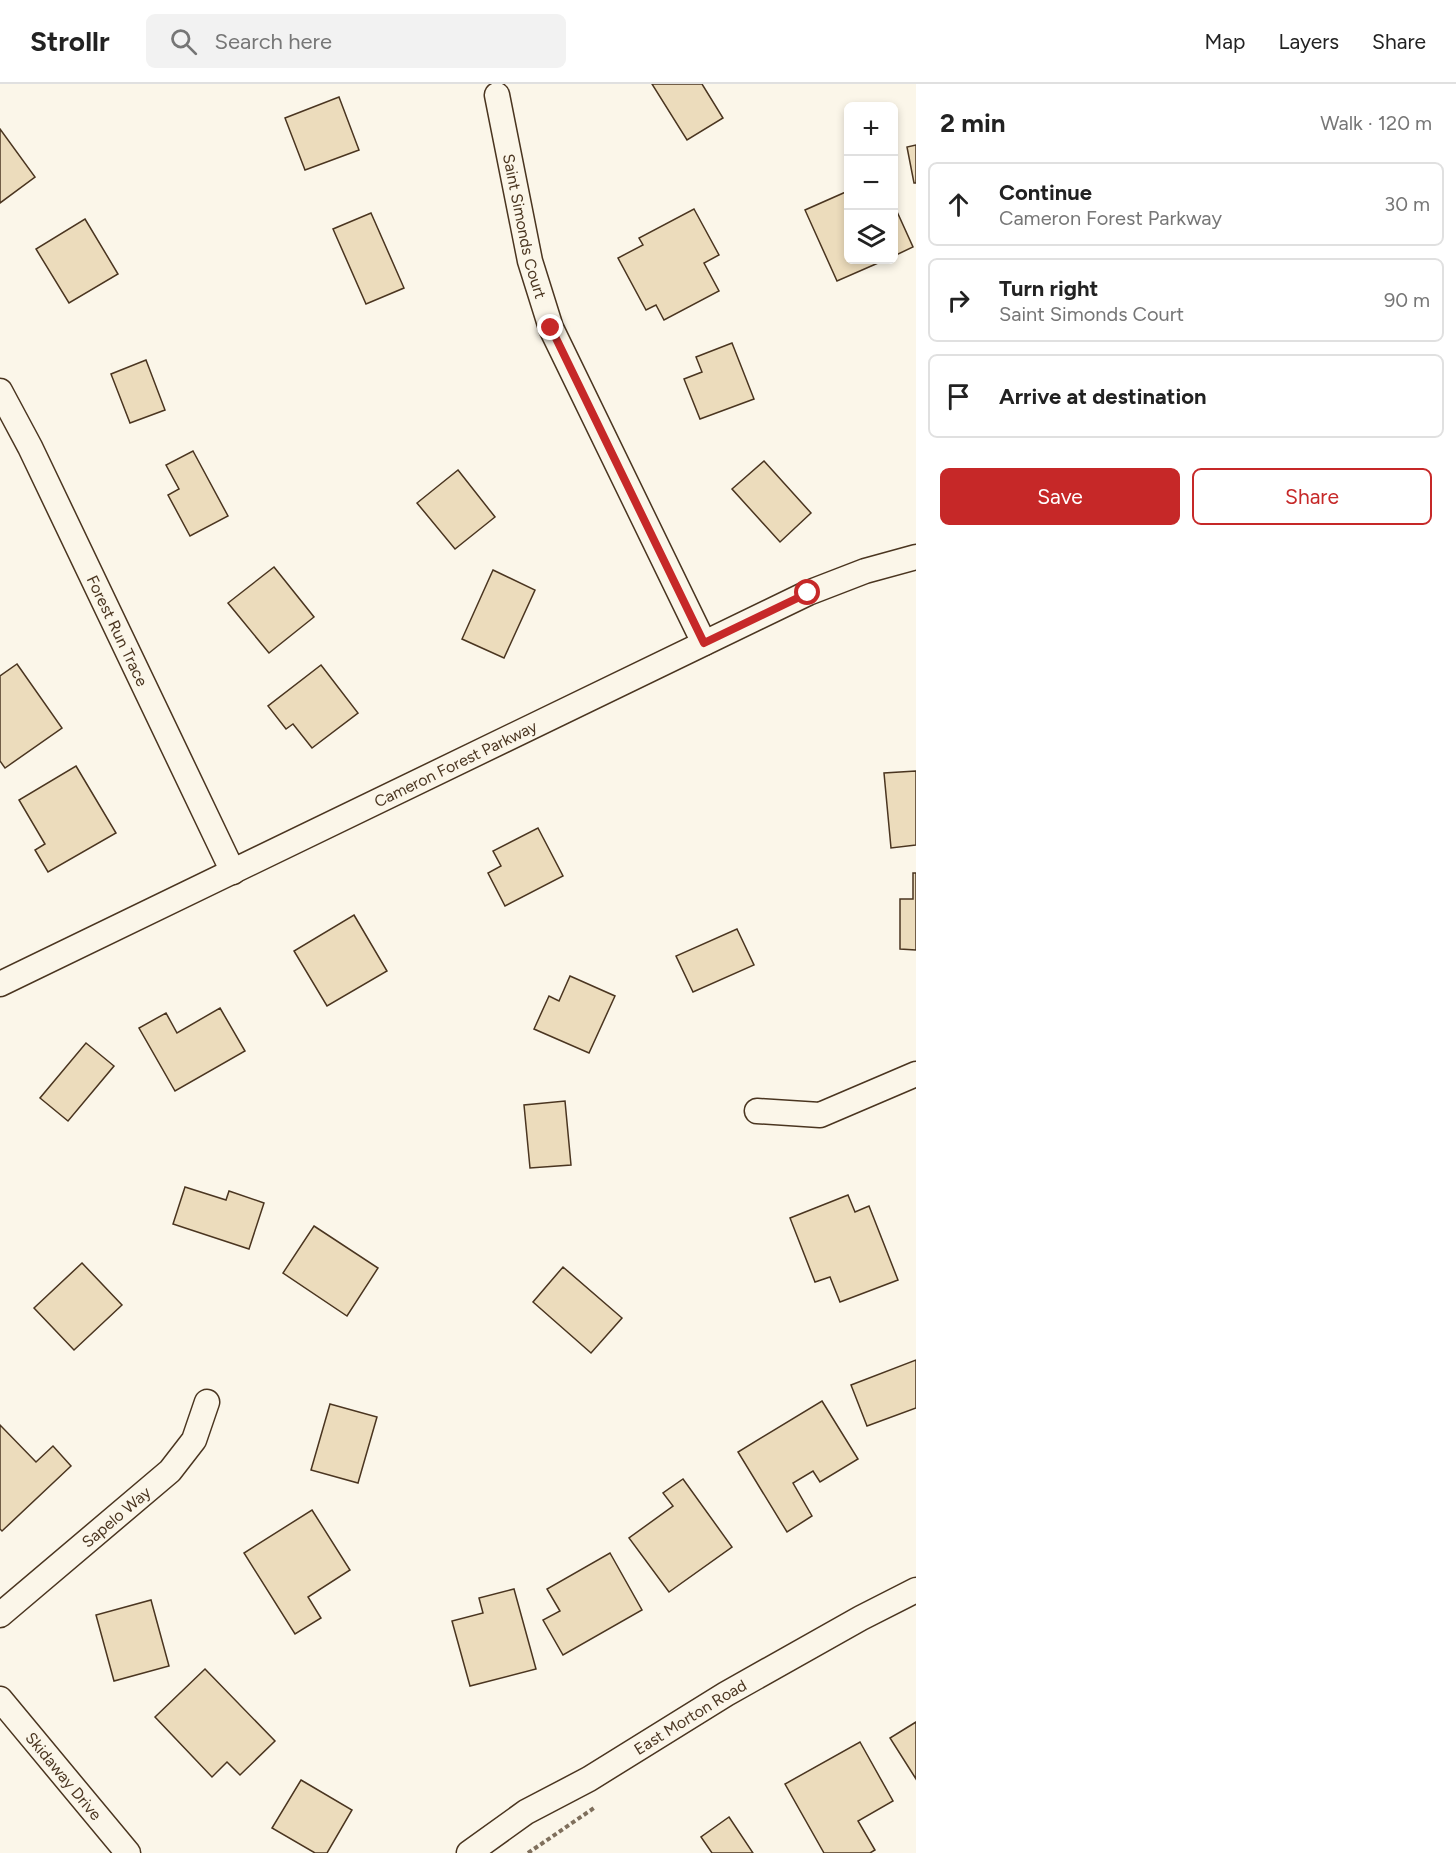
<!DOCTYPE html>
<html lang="en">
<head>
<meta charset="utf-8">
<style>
  :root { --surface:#fff; --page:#f2f2f2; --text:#222; --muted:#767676; --line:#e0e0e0; --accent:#c62828 }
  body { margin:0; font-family:Figtree,sans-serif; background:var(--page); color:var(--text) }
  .controls { position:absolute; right:18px; top:18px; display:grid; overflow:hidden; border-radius:9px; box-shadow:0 3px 9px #0003 }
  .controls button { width:54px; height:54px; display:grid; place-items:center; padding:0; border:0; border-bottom:2px solid var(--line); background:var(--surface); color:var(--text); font:30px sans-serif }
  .stop { position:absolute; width:18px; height:18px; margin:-14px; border:4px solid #c62828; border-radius:50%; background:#fff }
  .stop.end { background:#c62828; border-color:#fff; box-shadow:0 2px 6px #0008 }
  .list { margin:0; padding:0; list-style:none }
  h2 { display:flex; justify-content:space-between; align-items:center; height:78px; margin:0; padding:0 24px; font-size:26px }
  h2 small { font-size:20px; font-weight:400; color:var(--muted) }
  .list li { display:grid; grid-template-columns:39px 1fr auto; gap:18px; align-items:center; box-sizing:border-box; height:84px; margin:0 12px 12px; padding:0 12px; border:2px solid var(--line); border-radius:9px }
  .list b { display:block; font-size:22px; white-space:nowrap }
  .list p { margin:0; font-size:20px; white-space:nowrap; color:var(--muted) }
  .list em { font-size:20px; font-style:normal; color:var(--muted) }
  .actions { display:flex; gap:12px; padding:18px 24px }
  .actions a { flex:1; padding:14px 0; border:2px solid var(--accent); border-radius:9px; text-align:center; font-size:21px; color:var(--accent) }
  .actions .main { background:var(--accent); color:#fff }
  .icon { flex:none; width:33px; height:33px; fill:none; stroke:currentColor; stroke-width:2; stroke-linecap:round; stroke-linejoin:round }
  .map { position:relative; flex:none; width:916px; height:1769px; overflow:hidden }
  header { display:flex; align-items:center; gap:36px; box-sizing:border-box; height:84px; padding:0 30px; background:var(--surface); border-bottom:2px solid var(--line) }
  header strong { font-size:28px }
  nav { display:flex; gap:33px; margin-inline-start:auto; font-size:21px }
  .search { width:420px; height:54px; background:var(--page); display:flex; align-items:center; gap:15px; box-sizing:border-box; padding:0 21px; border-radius:9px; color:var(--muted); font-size:22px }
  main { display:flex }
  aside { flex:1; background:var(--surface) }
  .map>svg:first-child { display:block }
  .building { fill:#ecdcbc; stroke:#4a3520; stroke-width:1.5 }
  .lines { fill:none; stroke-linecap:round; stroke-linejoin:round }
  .minor-casing { stroke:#4a3520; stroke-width:27 }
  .path { stroke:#7f6f5c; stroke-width:4; stroke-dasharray:4.5 3; stroke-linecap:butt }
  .minor { stroke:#fbf6e9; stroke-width:24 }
  .route { stroke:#c62828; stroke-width:8 }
  .labels { text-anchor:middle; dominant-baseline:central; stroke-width:4.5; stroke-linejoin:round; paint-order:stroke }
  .street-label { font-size:16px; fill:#4a3520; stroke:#fbf6e9 }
</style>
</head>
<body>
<header>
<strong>Strollr</strong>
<div class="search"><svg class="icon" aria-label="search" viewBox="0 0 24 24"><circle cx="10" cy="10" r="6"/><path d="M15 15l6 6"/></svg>Search here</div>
<nav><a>Map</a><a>Layers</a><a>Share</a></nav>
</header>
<main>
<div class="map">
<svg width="916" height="1769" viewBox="0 0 916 1769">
  <rect width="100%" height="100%" fill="#fbf6e9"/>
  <g class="building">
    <polygon points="652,0 702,0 723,34 687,56"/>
    <polygon points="339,13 359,66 305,86 285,34"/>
    <polygon points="0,45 35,93 0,119"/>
    <polygon points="916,61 916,99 914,99 907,63"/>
    <polygon points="848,107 848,176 885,176 837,197 805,126"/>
    <polygon points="894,121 913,163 894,172"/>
    <polygon points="694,125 719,171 704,179 719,207 664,236 656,221 646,226 618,174 643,161 639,154"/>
    <polygon points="371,129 404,204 366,220 333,145"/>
    <polygon points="85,135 118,190 69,219 36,165"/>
    <polygon points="732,259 754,315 700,335 684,295 702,288 696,273"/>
    <polygon points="146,276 165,326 130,339 111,290"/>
    <polygon points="193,367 228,432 190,452 168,411 179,405 166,381"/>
    <polygon points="764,377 811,429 780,458 732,405"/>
    <polygon points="458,386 495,433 455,465 417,419"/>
    <polygon points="274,483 314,533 269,569 228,519"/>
    <polygon points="493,486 535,506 504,574 462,555"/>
    <polygon points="17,580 62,644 5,684 0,677 0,592"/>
    <polygon points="321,581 358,629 312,664 293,640 286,645 268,622"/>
    <polygon points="76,682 116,749 48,788 35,766 45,760 19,716"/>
    <polygon points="916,687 916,761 891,764 884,689"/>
    <polygon points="538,744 563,792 505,822 488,789 501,782 493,767"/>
    <polygon points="913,789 916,789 916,866 900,865 900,815 913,815"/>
    <polygon points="354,831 387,887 327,922 294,867"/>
    <polygon points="737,845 754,881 693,908 676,872"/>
    <polygon points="570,892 615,912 589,969 534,945 549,912 559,917"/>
    <polygon points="220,924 245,967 175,1007 139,944 166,929 177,949"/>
    <polygon points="86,959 114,982 68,1037 40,1014"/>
    <polygon points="565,1017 571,1081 530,1084 524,1021"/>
    <polygon points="185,1103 226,1116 229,1107 264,1119 249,1165 173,1140"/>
    <polygon points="848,1111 855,1128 869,1122 898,1196 840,1218 830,1193 815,1198 790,1134"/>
    <polygon points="314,1142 378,1184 347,1232 283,1189"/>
    <polygon points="82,1179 122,1221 74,1266 34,1224"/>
    <polygon points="563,1183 622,1234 591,1269 533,1218"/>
    <polygon points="916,1276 916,1324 867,1342 851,1301"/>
    <polygon points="822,1317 858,1375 820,1398 813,1387 793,1399 812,1432 787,1448 738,1368"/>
    <polygon points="330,1320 377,1333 358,1399 311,1386"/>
    <polygon points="0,1341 36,1378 53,1362 71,1382 2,1447 0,1445"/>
    <polygon points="683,1395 732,1463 669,1508 629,1454 673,1422 663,1409"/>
    <polygon points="312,1426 350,1486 308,1513 321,1534 295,1550 244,1469"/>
    <polygon points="610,1469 642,1526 563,1571 543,1536 560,1527 547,1505"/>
    <polygon points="514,1505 536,1585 470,1602 452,1537 483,1529 479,1514"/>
    <polygon points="151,1516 169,1582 114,1597 96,1531"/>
    <polygon points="205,1585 275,1657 240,1691 227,1678 212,1693 155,1633"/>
    <polygon points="916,1638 916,1695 890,1654"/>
    <polygon points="860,1658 893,1717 858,1737 875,1766 870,1769 824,1769 785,1700"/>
    <polygon points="301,1696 352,1726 327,1769 315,1769 272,1744"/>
    <polygon points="729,1733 753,1769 712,1769 701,1753"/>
  </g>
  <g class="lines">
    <g class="minor-casing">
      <g id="minor">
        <path id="s1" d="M497,11L530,177L551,244L704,559"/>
        <path id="s2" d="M0,307L30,363L233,788"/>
        <path id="s3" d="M0,900L808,509L865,487L916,473"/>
        <polyline points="757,1027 820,1031 916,990"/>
        <path id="s4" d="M0,1531L170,1387L194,1356L207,1318"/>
        <path id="s5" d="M0,1615L128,1769"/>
        <path id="s6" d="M469,1769L526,1728L589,1695L726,1610L861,1534L916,1506"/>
      </g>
    </g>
    <polyline class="path" points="528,1769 594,1724"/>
    <use href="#minor" class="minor"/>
  </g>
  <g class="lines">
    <polyline class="route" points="551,244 704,559 808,509"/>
  </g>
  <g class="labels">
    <g class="street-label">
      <text stroke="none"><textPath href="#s1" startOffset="134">Saint Simonds Court</textPath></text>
      <text stroke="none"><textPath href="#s2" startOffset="267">Forest Run Trace</textPath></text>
      <text stroke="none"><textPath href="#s3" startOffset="506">Cameron Forest Parkway</textPath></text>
      <text stroke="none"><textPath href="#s4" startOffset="152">Sapelo Way</textPath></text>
      <text stroke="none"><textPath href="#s6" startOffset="260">East Morton Road</textPath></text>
      <text stroke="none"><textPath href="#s5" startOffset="100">Skidaway Drive</textPath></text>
    </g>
  </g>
</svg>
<div class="controls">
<button>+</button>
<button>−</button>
<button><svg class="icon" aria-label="layers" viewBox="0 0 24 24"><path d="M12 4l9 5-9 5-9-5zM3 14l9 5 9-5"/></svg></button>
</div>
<div class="stop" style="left:808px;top:509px"></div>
<div class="stop end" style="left:551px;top:244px"></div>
</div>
<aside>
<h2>2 min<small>Walk · 120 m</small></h2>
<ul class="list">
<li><svg class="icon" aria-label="ahead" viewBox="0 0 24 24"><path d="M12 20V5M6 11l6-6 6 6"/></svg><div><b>Continue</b><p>Cameron Forest Parkway</p></div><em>30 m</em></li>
<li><svg class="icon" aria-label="right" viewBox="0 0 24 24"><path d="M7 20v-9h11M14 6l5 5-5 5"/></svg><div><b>Turn right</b><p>Saint Simonds Court</p></div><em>90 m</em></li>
<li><svg class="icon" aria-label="arrive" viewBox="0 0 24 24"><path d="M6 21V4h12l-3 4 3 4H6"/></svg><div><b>Arrive at destination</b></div></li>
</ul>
<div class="actions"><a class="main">Save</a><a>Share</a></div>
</aside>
</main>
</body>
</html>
